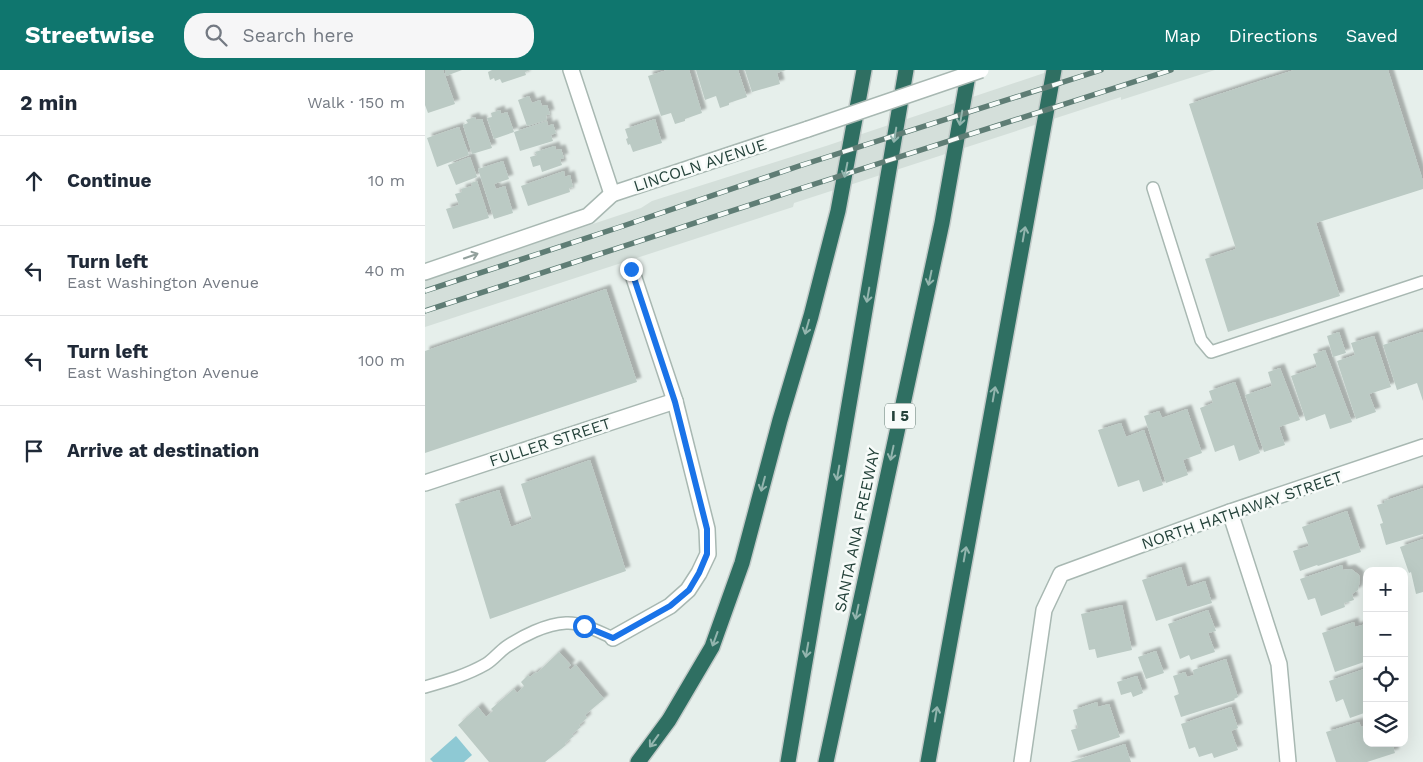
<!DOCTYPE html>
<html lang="en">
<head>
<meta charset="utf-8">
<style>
  :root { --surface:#fff; --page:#f6f6f7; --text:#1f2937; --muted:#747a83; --line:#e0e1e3; --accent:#0f766e }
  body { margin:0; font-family:"Work Sans",sans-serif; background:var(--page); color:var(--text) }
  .controls { position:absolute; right:15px; bottom:15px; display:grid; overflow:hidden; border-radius:10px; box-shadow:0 5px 20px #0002 }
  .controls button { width:45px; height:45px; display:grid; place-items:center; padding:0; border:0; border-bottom:1px solid var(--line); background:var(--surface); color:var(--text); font:25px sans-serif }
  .stop { position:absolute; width:15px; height:15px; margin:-11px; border:4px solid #1a73e8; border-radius:50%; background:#fff }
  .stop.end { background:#1a73e8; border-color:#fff; box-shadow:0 1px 5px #0008 }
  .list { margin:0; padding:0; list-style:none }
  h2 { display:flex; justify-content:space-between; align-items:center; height:65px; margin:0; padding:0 20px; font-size:21px }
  h2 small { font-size:16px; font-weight:400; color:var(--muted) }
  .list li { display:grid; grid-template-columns:32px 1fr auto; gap:15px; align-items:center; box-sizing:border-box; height:90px; padding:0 20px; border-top:1px solid var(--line) }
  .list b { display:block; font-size:19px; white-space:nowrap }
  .list p { margin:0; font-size:16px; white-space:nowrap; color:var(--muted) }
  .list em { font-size:16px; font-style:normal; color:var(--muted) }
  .icon { flex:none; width:28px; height:28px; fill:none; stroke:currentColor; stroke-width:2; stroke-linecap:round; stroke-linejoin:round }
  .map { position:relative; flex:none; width:998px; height:692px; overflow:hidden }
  header { display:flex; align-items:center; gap:30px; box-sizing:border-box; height:70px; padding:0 25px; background:var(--accent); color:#fff }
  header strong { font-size:24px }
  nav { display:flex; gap:28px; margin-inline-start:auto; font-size:18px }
  .search { width:350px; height:45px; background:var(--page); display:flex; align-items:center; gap:12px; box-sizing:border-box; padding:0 18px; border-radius:20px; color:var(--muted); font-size:19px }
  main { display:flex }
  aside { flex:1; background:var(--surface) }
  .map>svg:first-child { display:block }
  .built { fill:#d4dfda }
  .water { fill:#8ec9d4 }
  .building { fill:#bbcac4; filter:url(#shadow) }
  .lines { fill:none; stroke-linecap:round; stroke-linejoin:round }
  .service-casing { stroke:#a8b8b2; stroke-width:14 }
  .minor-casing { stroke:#a8b8b2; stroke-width:18 }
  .tertiary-casing { stroke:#a8b8b2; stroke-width:18 }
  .motorway-casing { stroke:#c2cac8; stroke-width:18 }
  .service { stroke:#fff; stroke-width:11 }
  .minor { stroke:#fff; stroke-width:15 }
  .tertiary { stroke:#fff; stroke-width:15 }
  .motorway { stroke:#2f6f62; stroke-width:15 }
  .rail-casing { stroke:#5f7d75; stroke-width:5.5 }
  .rail { stroke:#f7fbf9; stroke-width:4; stroke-dasharray:11; stroke-linecap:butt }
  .tertiary-bridge-casing { stroke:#a8b8b2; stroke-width:18; stroke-linecap:butt }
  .tertiary-bridge { stroke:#fff; stroke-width:15 }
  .oneway { stroke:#93b5ae }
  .oneway2 { stroke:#92a09c }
  .route { stroke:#1a73e8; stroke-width:6 }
  .labels { text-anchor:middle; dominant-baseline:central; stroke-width:5; stroke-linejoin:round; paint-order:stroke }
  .shield { fill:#f7fbf9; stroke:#637a73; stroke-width:1 }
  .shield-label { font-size:15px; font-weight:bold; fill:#24423a }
  .street-label { font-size:16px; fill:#24423a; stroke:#f7fbf9 }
</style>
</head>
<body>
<header>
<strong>Streetwise</strong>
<div class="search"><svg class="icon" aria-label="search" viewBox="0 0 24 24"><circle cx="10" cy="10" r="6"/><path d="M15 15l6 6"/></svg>Search here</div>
<nav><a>Map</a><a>Directions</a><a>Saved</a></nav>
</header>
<main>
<aside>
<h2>2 min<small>Walk · 150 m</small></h2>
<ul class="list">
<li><svg class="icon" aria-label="ahead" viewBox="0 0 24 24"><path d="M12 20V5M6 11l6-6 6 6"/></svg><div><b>Continue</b></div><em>10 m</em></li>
<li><svg class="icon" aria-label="left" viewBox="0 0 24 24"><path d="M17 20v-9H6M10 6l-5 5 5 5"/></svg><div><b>Turn left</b><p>East Washington Avenue</p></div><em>40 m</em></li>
<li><svg class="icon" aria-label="left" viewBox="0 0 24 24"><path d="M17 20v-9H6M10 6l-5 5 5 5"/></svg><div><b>Turn left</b><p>East Washington Avenue</p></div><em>100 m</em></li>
<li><svg class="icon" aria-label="arrive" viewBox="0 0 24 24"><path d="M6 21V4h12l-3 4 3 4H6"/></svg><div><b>Arrive at destination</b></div></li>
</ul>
</aside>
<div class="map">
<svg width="998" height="692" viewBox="0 0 998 692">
  <defs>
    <filter id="shadow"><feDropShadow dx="4.5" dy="-4.5" stdDeviation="1" flood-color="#0004"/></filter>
  </defs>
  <rect width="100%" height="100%" fill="#e6efeb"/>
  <polygon class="built" points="628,0 790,0 696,30 696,27 369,133 368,137 0,257 0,210 216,138 227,131 401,76"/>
  <polygon class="water" points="31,666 47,685 39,692 8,692 5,689"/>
  <g class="building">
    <polygon points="0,0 18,0 30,34 3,43 0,35"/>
    <polygon points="20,0 37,0 21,6"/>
    <polygon points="67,0 105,0 100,2 101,5 77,13 75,9 70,11 69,8 65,10 63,2"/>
    <polygon points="242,0 264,0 277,43 260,49 260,51 250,54 246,43 236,46 223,6"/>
    <polygon points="271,0 313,0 322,27 304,33 304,35 295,38 291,26 280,30"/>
    <polygon points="320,0 361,0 352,3 355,14 327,22"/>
    <polygon points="869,0 963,0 998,111 998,119 891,153 915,226 803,262 780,189 811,179 764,34"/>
    <polygon points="104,26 107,33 115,30 117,36 122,35 125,44 121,45 122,50 102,56 93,30"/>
    <polygon points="75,40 76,44 82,42 89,62 69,69 62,48 67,47 66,43"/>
    <polygon points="50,47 51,50 57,49 67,78 47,84 38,55 43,53 41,50"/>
    <polygon points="230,49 237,73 208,82 205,74 203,75 201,69 203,68 200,59"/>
    <polygon points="122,51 123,56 128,54 131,63 126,65 128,71 95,81 89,62"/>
    <polygon points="34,57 44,85 12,97 2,68"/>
    <polygon points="130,76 131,80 136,79 139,88 135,89 137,95 117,102 115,95 108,97 105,87 112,85 110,82"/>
    <polygon points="45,87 52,107 31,115 23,95"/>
    <polygon points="78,91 84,109 69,114 71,119 80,116 88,143 69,149 53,99"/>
    <polygon points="139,101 140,107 145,105 148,117 144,118 145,122 103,136 96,116"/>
    <polygon points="52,111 64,148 28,159 21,139 34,135 30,124 37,122 36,119 47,116 46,113"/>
    <polygon points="181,219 212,312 0,383 0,281"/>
    <polygon points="914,262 921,283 908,287 902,266"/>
    <polygon points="997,262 998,264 998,331 992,313 972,320 958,275"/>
    <polygon points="949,266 966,317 944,324 951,342 931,349 912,291 930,285 926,273"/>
    <polygon points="900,280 927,352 905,359 900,344 881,351 866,306 892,297 888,284"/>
    <polygon points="855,298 875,350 854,357 860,375 839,382 820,325 847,316 843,302"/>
    <polygon points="810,312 835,383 814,391 809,375 790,382 775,338 788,333 784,321"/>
    <polygon points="762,339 777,383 758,390 763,405 741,413 719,346 734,341 737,348"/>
    <polygon points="696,353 701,367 719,360 738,415 718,422 714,410 693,417 673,360"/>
    <polygon points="165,390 201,501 65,549 30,434 74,420 86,457 107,449 96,414"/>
    <polygon points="998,418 998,464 961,475 955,454 958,453 952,435 959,433 959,431"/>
    <polygon points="922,441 936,482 893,496 892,495 875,501 868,481 884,476 877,457"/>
    <polygon points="998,469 998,522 991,524 986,502 984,503 975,477"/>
    <polygon points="917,495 918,500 926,499 934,505 935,510 933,520 927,524 929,530 919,533 920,537 896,546 890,528 883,530 875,509"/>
    <polygon points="756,497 762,517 780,511 787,533 731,551 717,510"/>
    <polygon points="697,535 707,580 672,588 670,579 664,580 656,544"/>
    <polygon points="783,540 791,561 783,563 790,582 766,590 764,585 755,589 743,554"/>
    <polygon points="929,552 930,557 941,554 942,591 910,602 897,563"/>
    <polygon points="731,581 739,603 721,609 713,587"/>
    <polygon points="134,582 146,595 143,597 145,600 151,595 179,629 160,645 162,648 154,655 156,657 147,664 149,666 140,673 141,675 120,692 64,692 33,655 53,637 61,647 68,641 66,639 89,619 92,623 99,616 96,612 103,605 105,607 111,602 112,603"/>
    <polygon points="801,589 813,627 809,629 810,630 756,647 749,626 754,624 748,606 760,602 762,607 769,605 768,600"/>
    <polygon points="942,598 942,642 925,648 918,629 911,632 904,611"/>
    <polygon points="712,606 718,623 708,627 706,622 696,625 692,612"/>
    <polygon points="672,632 673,637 684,634 695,667 653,681 646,660 653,658 648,640"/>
    <polygon points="806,637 813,658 806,661 813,680 789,688 787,683 774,687 770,677 764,679 756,654"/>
    <polygon points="934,652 936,657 942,655 942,673 967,673 970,683 942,692 911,692 901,662"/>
    <polygon points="700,674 706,692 645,692"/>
  </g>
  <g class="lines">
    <g class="service-casing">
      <g id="service">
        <polyline points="728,118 776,270 786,282 998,212"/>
        <path d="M0,617C21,611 42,605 61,594C68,590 74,582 81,577C97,566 121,554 141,553C157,552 174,562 188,568"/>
      </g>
    </g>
    <g class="minor-casing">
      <g id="minor">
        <polyline points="0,202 163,146 187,124"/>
        <polyline points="0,413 250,331"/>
        <polyline points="805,442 854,594 863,692"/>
        <polyline points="188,568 245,536 263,520 274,503 283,484 282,459 250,331 206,199"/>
        <polyline points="597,692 619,540 636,504 805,442 998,377"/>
      </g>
    </g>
    <g class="tertiary-casing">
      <polyline id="tertiary" points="146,0 187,124 383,59"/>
    </g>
    <g class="motorway-casing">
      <g id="motorway">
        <polyline points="213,692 244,650 287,577 317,493 355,350 386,246 413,141 439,0"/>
        <polyline points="363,692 481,0"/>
        <polyline points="401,692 517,153 544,0"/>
        <polyline points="503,692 629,0"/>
      </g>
    </g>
    <use href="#service" class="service"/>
    <use href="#minor" class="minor"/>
    <use href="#tertiary" class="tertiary"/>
    <use href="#motorway" class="motorway"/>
    <g class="rail-casing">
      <g id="rail">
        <polyline points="0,221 195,157 374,96 676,0"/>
        <polyline points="0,241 371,120 746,0"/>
      </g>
    </g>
    <use href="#rail" class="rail"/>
    <g class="tertiary-bridge-casing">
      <polyline id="tertiary-bridge" points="383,59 556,0"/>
    </g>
    <use href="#tertiary-bridge" class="tertiary-bridge"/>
  </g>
  <defs><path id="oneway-shaft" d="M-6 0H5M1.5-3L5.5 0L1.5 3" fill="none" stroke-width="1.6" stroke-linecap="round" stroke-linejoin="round" transform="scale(1.25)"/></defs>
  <g class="oneway">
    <use href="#oneway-shaft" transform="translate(536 48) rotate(100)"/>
    <use href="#oneway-shaft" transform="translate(470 65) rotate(100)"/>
    <use href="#oneway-shaft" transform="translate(421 100) rotate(101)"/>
    <use href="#oneway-shaft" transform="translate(599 164) rotate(-80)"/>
    <use href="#oneway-shaft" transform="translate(505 208) rotate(102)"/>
    <use href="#oneway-shaft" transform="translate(443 225) rotate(100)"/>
    <use href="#oneway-shaft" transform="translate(382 257) rotate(106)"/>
    <use href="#oneway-shaft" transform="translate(569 324) rotate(-80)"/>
    <use href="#oneway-shaft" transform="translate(467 383) rotate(102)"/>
    <use href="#oneway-shaft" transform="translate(413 403) rotate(100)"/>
    <use href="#oneway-shaft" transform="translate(338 414) rotate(105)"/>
    <use href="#oneway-shaft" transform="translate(540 484) rotate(-80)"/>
    <use href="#oneway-shaft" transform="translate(432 542) rotate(102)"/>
    <use href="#oneway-shaft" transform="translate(290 569) rotate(110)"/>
    <use href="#oneway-shaft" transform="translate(382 580) rotate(100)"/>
    <use href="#oneway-shaft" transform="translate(511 644) rotate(-81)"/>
    <use href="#oneway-shaft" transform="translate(229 671) rotate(126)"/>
  </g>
  <use class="oneway2" href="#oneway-shaft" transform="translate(46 186) rotate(-19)"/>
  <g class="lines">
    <polyline class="route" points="159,556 188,568 245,536 264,520 274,503 282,484 282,459 250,332 206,199"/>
  </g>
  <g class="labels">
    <rect class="shield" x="460" y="333.5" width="30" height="25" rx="4"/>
    <g class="shield-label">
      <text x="475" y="346">I 5</text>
    </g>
    <g class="street-label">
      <text transform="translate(275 95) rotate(-18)">LINCOLN AVENUE</text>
      <text transform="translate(125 372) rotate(-18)">FULLER STREET</text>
      <text transform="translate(817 440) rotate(-19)">NORTH HATHAWAY STREET</text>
      <text transform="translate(432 460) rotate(-78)">SANTA ANA FREEWAY</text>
    </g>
  </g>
</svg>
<div class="controls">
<button>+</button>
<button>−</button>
<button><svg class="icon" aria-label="locate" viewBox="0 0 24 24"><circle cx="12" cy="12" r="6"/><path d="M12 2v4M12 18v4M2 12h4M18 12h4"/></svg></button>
<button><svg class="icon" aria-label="layers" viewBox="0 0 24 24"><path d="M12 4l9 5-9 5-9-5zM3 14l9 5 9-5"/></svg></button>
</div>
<div class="stop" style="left:159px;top:556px"></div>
<div class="stop end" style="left:206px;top:199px"></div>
</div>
</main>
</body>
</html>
